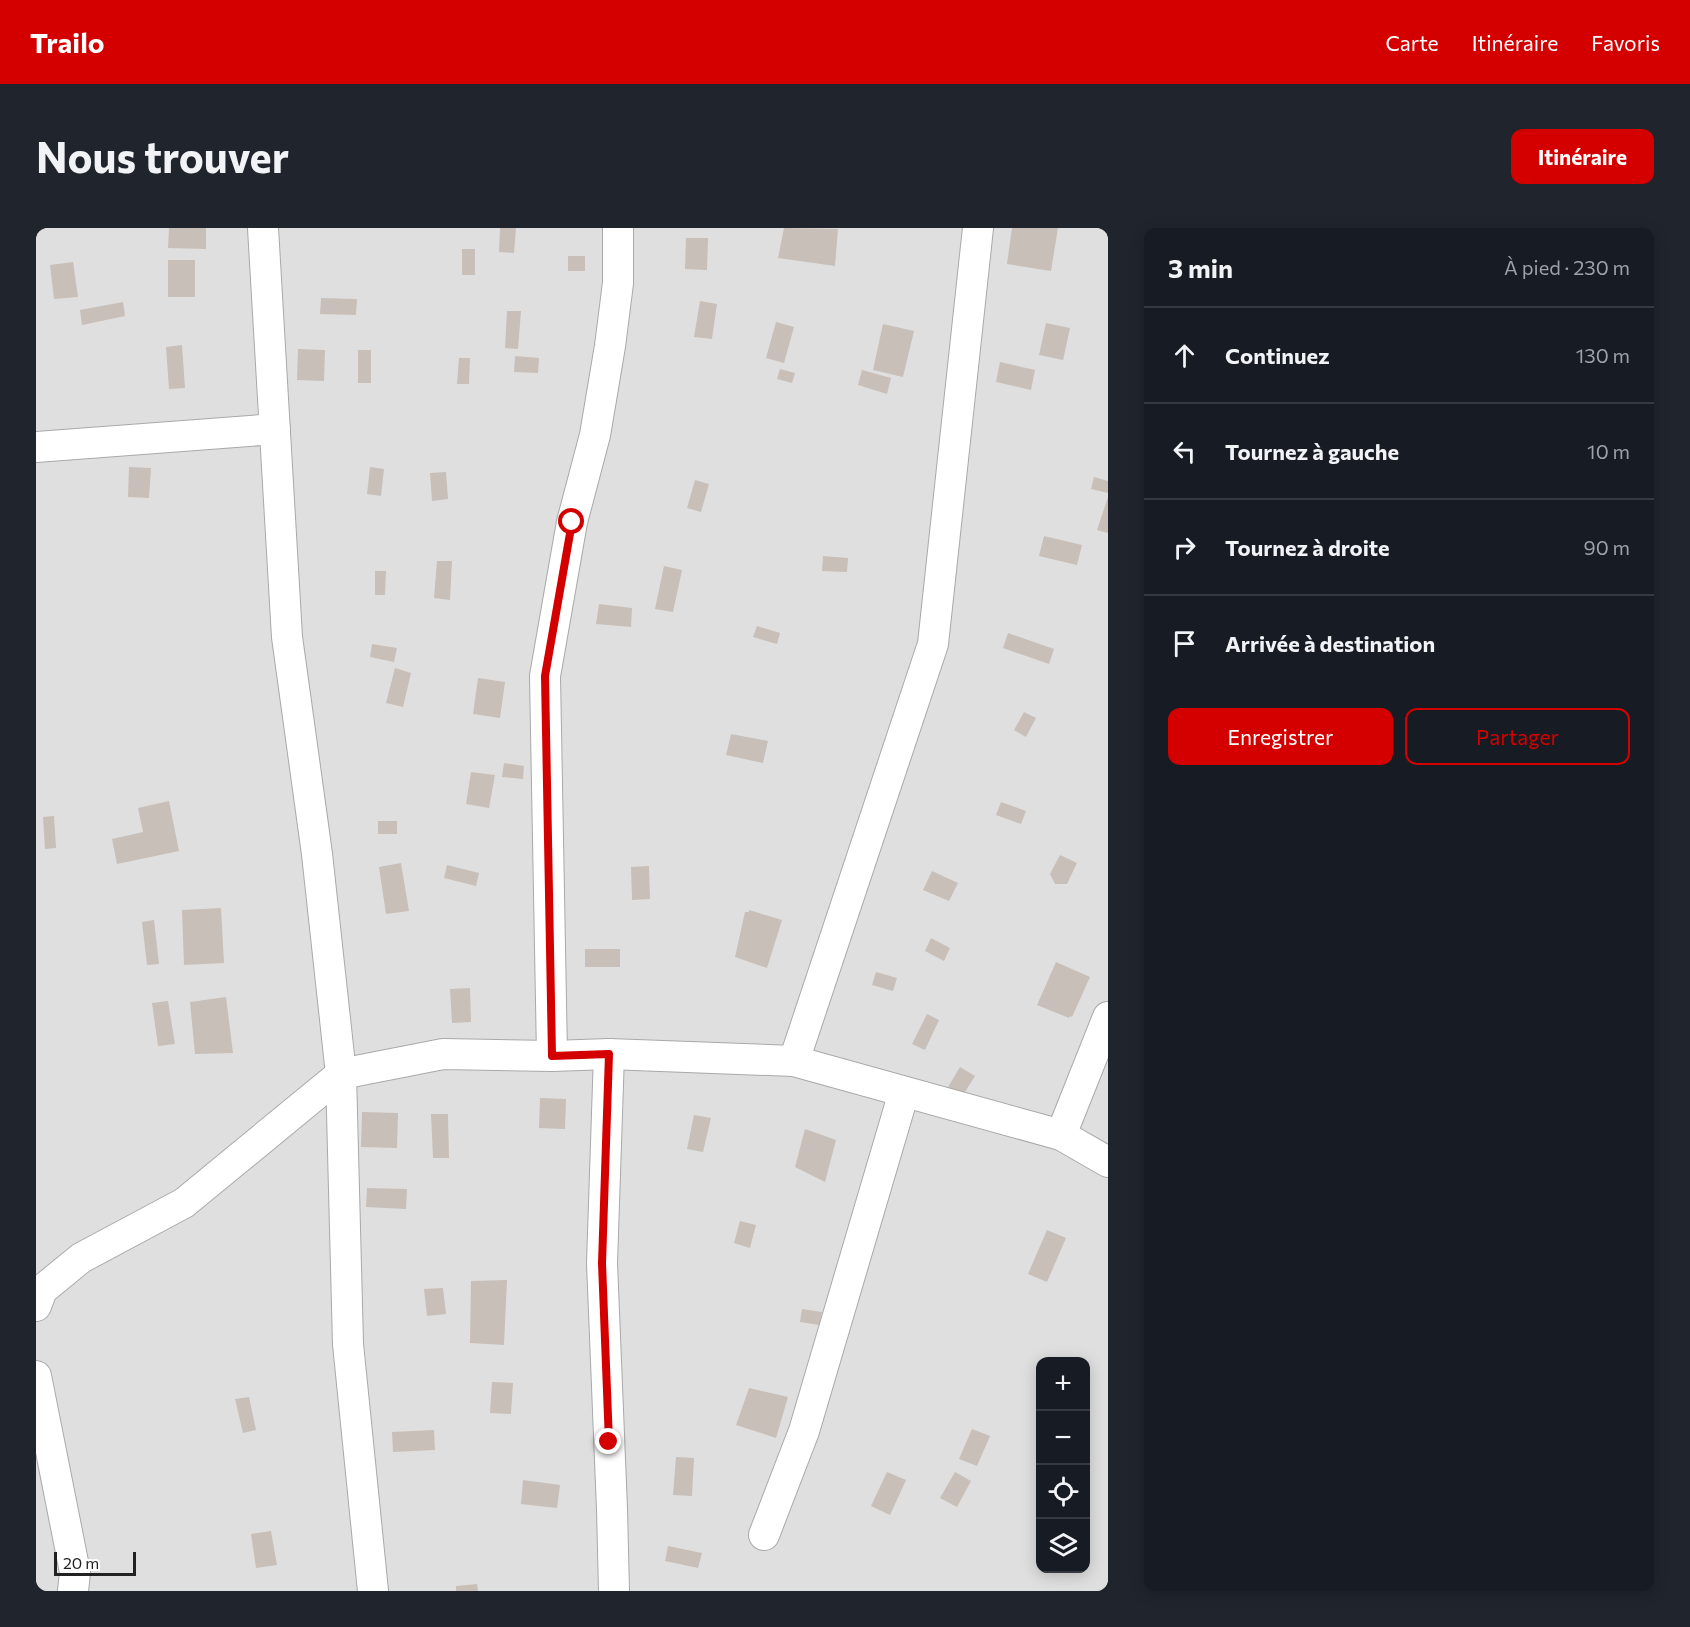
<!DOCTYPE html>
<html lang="fr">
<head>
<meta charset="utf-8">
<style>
  :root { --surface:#171b24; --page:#20242c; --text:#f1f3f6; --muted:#9ea1a6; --line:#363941; --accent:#d40000 }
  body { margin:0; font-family:Commissioner,sans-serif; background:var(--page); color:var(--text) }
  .controls { position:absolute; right:18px; bottom:18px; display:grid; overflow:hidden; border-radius:12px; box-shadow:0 3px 15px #0003 }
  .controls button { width:54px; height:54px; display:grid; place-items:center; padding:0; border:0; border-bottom:2px solid var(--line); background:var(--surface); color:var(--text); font:30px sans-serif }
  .scale { position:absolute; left:18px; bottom:15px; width:82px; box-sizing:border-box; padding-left:6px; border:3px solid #222; border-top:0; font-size:16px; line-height:21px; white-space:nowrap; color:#222; -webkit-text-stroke:4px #fff; paint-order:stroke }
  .stop { position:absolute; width:18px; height:18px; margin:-14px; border:4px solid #d40000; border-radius:50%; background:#fff }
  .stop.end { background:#d40000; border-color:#fff; box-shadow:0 2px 6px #0008 }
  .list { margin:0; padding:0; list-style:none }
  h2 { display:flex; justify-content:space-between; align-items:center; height:78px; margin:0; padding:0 24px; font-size:26px }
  h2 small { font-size:20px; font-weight:400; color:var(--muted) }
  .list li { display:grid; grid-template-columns:39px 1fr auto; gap:18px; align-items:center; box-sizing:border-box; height:96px; padding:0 24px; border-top:2px solid var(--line) }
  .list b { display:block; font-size:22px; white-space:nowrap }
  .list em { font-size:20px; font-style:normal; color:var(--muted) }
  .actions { display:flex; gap:12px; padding:18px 24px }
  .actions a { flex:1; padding:14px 0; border:2px solid var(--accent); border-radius:12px; text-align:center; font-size:21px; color:var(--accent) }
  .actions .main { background:var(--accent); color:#fff }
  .icon { flex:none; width:33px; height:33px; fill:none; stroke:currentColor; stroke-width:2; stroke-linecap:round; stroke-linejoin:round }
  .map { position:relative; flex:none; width:1072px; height:1363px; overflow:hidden; border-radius:12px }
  header { display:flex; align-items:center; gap:36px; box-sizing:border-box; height:84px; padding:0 30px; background:var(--accent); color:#fff }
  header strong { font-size:28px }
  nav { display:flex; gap:33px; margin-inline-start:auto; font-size:21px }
  .intro { display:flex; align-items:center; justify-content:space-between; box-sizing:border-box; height:144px; padding:0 36px }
  h1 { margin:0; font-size:42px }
  .button { padding:15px 27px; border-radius:12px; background:var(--accent); color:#fff; font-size:21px; font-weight:700 }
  main { display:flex; gap:36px; padding:0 36px }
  aside { flex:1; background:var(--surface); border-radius:12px; box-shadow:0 3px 15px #0003 }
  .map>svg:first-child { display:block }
  .residential { fill:#e0dfdf; fill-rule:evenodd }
  .building { fill:#c7bfb8 }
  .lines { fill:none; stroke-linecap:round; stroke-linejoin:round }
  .minor-casing { stroke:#a9a9a9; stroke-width:32 }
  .minor { stroke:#fff; stroke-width:30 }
  .route { stroke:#d40000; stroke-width:8 }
</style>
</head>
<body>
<header>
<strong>Trailo</strong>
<nav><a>Carte</a><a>Itinéraire</a><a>Favoris</a></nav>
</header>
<div class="intro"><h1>Nous trouver</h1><a class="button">Itinéraire</a></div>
<main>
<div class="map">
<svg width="1072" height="1363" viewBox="0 0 1072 1363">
  <rect width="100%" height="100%" fill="#f2efe9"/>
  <path class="residential" d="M0,0H1072V1363H0ZM1005,1134H1050V1340H1005Z"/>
  <g class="building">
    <polygon points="133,0 170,0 170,21 132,20"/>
    <polygon points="464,0 480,0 478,25 463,24"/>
    <polygon points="748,0 802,1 799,38 742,30"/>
    <polygon points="976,0 1022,0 1015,43 971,36"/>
    <polygon points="650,10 672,10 671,42 649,41"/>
    <rect x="426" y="21" width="13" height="26"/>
    <rect x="532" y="28" width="17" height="15"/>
    <rect x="132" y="32" width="27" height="37"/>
    <polygon points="37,34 42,69 18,71 14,37"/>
    <polygon points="285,70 321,71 320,87 284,86"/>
    <polygon points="664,73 681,76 676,111 658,109"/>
    <polygon points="87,74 89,88 46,97 44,82"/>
    <polygon points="471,83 485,83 482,121 469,120"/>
    <polygon points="740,94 758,99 748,135 730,130"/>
    <polygon points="1010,95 1034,100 1027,132 1003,127"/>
    <polygon points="847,96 878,103 867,149 837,142"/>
    <polygon points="146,117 149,160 133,161 130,119"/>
    <polygon points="262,121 289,122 288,153 261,152"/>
    <rect x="322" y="122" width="13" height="33"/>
    <polygon points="479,128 503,130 502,145 478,144"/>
    <polygon points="423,130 434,130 433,156 421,156"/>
    <polygon points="964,134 999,142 995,162 960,154"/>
    <polygon points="744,141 759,145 756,155 741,151"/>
    <polygon points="826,142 855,150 851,166 822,157"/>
    <polygon points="93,239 115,240 113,270 92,269"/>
    <polygon points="334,239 348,241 345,268 331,266"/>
    <polygon points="410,244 412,271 396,273 394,245"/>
    <polygon points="1058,249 1072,253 1072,265 1055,261"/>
    <polygon points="659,252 673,256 665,284 651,280"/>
    <polygon points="1072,269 1072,305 1061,302"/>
    <polygon points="1008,308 1046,317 1041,337 1003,328"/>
    <polygon points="787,328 812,330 811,344 786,343"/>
    <polygon points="401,333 416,333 414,372 398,370"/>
    <polygon points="628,338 646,342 637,384 619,381"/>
    <polygon points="339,343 350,343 349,367 339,367"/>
    <polygon points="563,376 596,380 595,399 560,396"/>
    <polygon points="721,398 744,405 741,416 717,409"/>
    <polygon points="972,405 1018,421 1013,436 967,420"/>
    <polygon points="336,416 361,420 358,434 334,429"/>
    <polygon points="359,440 375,445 367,479 350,475"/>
    <polygon points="442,450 469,454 464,490 437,486"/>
    <polygon points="988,484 1000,490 990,509 978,502"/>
    <polygon points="695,506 732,513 727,535 690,527"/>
    <polygon points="468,535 488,538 487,551 466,549"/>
    <polygon points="435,544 459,547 453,580 430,576"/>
    <polygon points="133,573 143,623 81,636 76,611 107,604 102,580"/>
    <polygon points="965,574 990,583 985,596 960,587"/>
    <polygon points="18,588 20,620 9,621 7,589"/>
    <rect x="342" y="593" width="19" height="13"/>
    <polygon points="1024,627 1041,635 1031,656 1019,656 1014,646"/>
    <polygon points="365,635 373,683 350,686 343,639"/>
    <polygon points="411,637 443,645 440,658 408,650"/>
    <polygon points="613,638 614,671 596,672 595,639"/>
    <polygon points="896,643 922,655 913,673 887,662"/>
    <polygon points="185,680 188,735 148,737 146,682"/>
    <polygon points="713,682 746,692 731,740 699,729 709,684 713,684"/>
    <polygon points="118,692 123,736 111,737 106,694"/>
    <polygon points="895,710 914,720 908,733 889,723"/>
    <rect x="549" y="721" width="35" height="18"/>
    <polygon points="1020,734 1054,749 1036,789 1034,788 1033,790 1001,777"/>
    <polygon points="840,744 861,750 857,763 836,757"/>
    <polygon points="434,760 435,794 416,795 414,761"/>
    <polygon points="190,769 197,825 159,826 154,774"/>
    <polygon points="132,773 139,816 122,818 116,775"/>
    <polygon points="891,786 903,792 889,822 876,816"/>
    <polygon points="924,839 939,848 922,875 908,866"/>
    <polygon points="504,870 530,871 529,901 503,900"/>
    <polygon points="326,884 362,885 361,920 325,919"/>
    <polygon points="395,886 412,886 413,930 397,930"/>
    <polygon points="658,887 675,890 667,924 651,921"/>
    <polygon points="769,901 800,912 789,954 759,939"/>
    <polygon points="331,960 371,961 370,981 330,979"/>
    <polygon points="704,993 720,997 714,1020 698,1015"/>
    <polygon points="1011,1002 1030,1010 1011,1054 992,1046"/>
    <polygon points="471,1052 468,1117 434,1115 435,1053"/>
    <polygon points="407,1060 410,1086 391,1088 388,1061"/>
    <polygon points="766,1081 786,1084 783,1097 764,1094"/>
    <polygon points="456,1154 477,1155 475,1186 454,1185"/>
    <polygon points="713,1160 752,1169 740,1210 700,1197"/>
    <polygon points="213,1169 220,1202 207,1205 199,1171"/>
    <polygon points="936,1201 954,1208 941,1238 923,1231"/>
    <polygon points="398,1202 399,1222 357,1224 356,1204"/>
    <polygon points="640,1229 658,1230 656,1268 637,1267"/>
    <polygon points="851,1244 870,1252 854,1287 835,1278"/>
    <polygon points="919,1244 935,1253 921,1279 904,1270"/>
    <polygon points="487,1252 524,1257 521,1280 485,1276"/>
    <polygon points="235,1303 241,1337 220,1340 215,1306"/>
    <polygon points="632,1318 666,1325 662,1340 629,1333"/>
    <polygon points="441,1356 442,1363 420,1363 420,1358"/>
  </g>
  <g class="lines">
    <g class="minor-casing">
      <g id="minor">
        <polyline points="227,0 251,409 281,626 305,846 312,1116 337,1363"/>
        <polyline points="0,219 239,201"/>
        <polyline points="573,826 566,1035 576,1281 578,1363"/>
        <polyline points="516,828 509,448 536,294 559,207 574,118 582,55 582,0"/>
        <polyline points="758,833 897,416 942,0"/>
        <polyline points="1025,907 1072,789"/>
        <polyline points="0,1078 6,1062 45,1030 148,975 305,846 407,826 516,828 573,826 758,833 1025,907 1072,934"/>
        <polyline points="0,1148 39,1344 37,1363"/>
        <polyline points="728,1307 768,1203 868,864"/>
      </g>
    </g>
    <use href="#minor" class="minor"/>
  </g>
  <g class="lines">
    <polyline class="route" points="536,294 509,448 516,828 573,826 566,1035 573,1214"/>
  </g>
</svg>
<div class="controls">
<button>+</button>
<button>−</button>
<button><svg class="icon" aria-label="locate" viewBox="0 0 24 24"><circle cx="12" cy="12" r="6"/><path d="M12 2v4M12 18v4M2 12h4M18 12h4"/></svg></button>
<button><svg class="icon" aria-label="layers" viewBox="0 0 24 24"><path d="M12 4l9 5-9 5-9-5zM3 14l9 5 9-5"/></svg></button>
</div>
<div class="scale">20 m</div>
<div class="stop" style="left:536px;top:294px"></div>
<div class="stop end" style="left:573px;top:1214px"></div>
</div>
<aside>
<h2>3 min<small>À pied · 230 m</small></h2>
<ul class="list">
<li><svg class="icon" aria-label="ahead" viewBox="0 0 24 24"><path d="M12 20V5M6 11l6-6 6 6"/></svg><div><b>Continuez</b></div><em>130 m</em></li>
<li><svg class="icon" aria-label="left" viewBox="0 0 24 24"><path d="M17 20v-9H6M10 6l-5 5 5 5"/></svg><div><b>Tournez à gauche</b></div><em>10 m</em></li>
<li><svg class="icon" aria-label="right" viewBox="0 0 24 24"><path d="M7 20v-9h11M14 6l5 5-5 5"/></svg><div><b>Tournez à droite</b></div><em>90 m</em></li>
<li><svg class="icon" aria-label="arrive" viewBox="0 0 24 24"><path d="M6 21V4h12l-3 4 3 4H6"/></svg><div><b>Arrivée à destination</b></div></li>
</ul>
<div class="actions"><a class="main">Enregistrer</a><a>Partager</a></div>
</aside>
</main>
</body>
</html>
